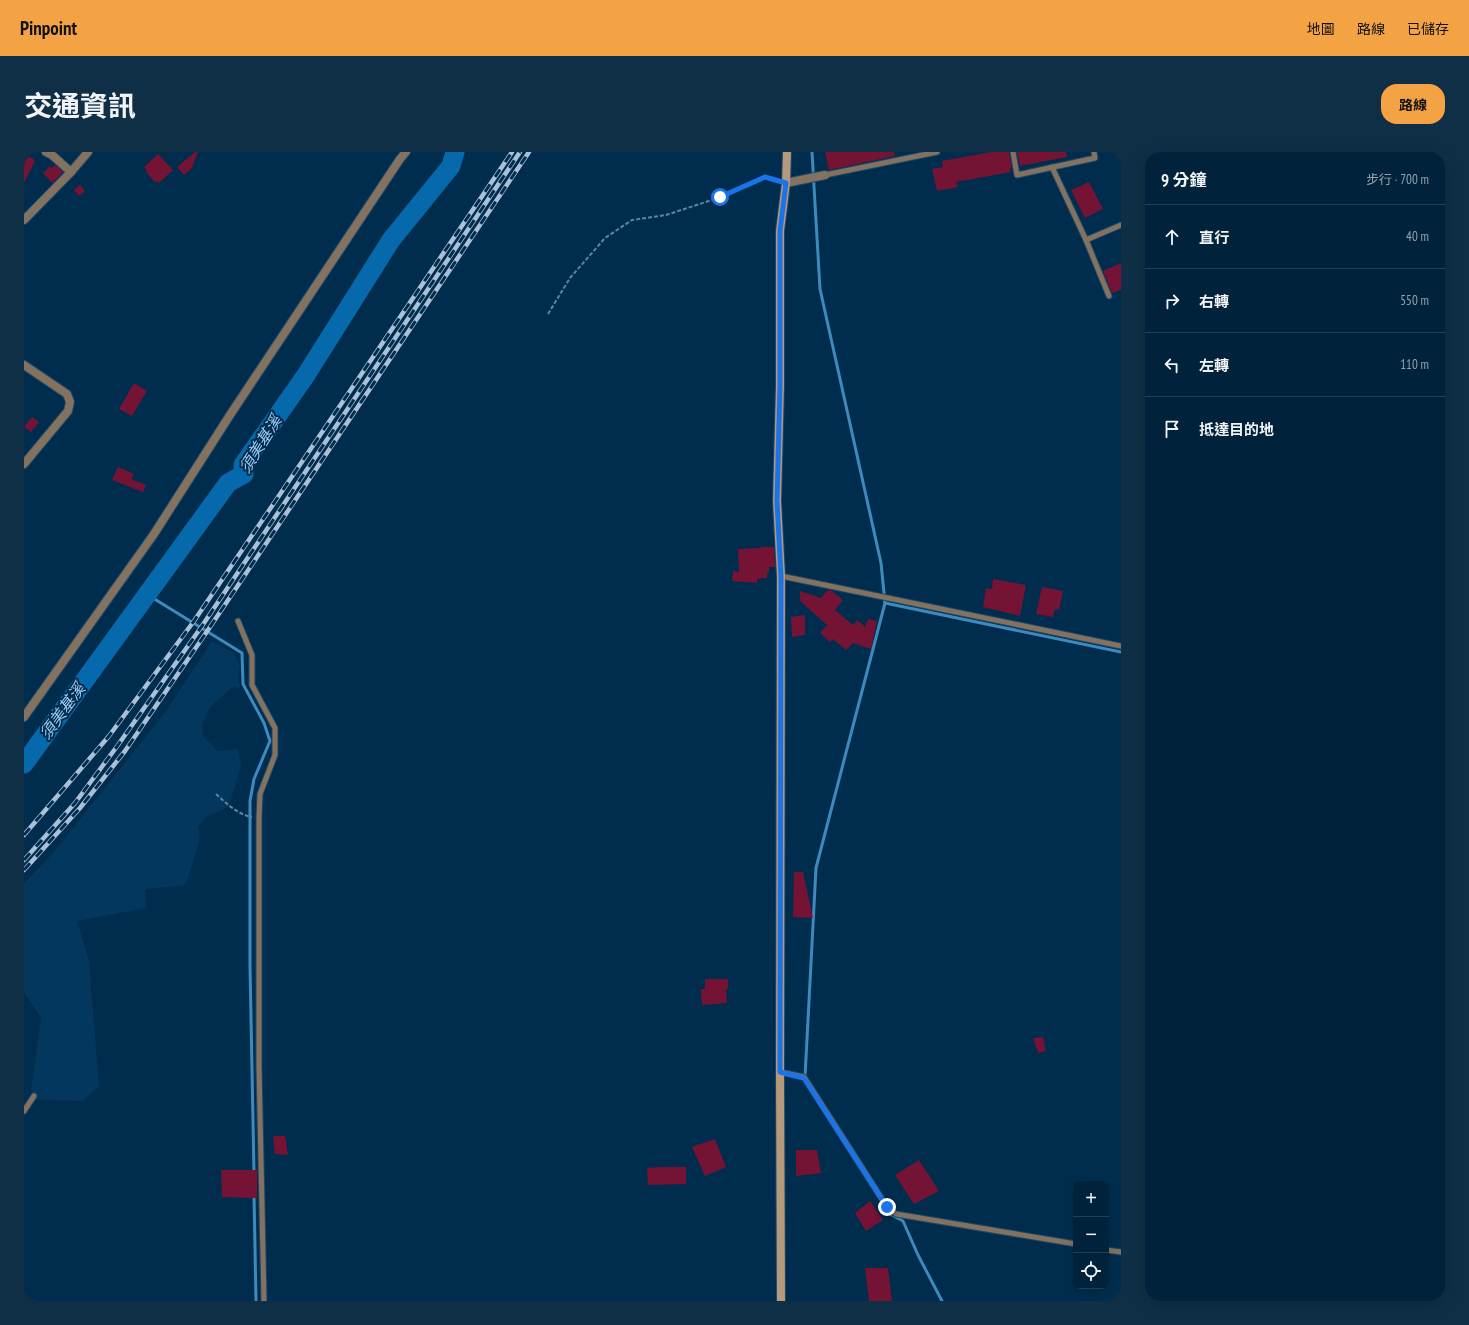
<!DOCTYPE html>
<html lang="zh-TW">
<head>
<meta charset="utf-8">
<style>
  :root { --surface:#00223a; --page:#0e2f45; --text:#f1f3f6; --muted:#95a4af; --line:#223f54; --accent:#f4a344 }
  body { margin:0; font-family:"PT Sans Narrow","Noto Sans TC",sans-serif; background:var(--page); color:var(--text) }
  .controls { position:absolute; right:12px; bottom:12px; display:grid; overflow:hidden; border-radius:8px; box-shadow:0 4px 16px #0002 }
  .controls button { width:36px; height:36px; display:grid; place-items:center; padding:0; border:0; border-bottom:1px solid var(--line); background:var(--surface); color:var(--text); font:20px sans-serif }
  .stop { position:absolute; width:12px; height:12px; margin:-9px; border:3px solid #1a73e8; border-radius:50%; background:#fff }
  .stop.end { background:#1a73e8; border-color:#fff; box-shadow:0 1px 4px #0008 }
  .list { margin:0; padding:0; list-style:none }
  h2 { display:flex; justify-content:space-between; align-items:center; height:52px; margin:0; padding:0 16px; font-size:17px }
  h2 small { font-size:13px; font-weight:400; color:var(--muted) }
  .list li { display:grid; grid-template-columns:26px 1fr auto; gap:12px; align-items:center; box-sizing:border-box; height:64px; padding:0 16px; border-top:1px solid var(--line) }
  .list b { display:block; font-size:15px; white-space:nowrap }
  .list em { font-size:13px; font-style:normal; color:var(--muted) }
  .icon { flex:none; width:22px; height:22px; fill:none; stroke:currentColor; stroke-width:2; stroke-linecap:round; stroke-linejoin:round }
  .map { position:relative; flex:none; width:1097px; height:1149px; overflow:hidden; border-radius:16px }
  header { display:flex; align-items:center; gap:24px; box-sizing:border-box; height:56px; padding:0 20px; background:var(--accent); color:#111 }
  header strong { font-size:19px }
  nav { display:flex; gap:22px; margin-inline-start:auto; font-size:14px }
  .intro { display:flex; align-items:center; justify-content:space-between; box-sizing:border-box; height:96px; padding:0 24px }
  h1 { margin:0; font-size:28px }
  .button { padding:10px 18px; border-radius:16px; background:var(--accent); color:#111; font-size:14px; font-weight:700 }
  main { display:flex; gap:24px; padding:0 24px }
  aside { flex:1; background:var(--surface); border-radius:16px; box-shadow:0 4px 16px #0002 }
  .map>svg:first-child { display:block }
  .built { fill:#04375d }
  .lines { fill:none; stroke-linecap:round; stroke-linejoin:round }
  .stream { stroke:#3d8abe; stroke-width:3 }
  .river { stroke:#0569ab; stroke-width:19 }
  .building { fill:#741334 }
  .lane-casing { stroke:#1f4867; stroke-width:7 }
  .street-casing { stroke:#1f4867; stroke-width:10 }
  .secondary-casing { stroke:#1f4867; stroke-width:10 }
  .path { stroke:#61839e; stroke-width:2; stroke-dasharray:4 2; stroke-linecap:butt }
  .lane { stroke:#837260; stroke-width:5 }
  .street { stroke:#837260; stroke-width:8 }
  .secondary { stroke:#b5997d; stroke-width:8 }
  .rail-casing { stroke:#a8c1d8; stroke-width:4.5 }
  .rail { stroke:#002d4e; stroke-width:3; stroke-dasharray:9; stroke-linecap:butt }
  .route { stroke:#1a73e8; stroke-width:5 }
  .labels { text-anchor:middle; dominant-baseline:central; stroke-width:4; stroke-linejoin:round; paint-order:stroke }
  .water-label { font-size:16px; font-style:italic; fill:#9dccf6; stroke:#002d4e }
</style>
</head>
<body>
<header>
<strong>Pinpoint</strong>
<nav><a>地圖</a><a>路線</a><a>已儲存</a></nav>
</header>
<div class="intro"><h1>交通資訊</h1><a class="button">路線</a></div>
<main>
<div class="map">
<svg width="1097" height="1149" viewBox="0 0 1097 1149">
  <rect width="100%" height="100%" fill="#002d4e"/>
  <polygon class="built" points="188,489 210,501 216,514 214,522 216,536 209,535 187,554 178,572 179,584 193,599 214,597 217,614 205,654 183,665 174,675 176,686 162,733 121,737 122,756 53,769 65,809 75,934 59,949 13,948 7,940 17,866 0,840 0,731 30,700 142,559"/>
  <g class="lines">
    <g class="stream">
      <polyline points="124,443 218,501 219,532 240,571 246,589 230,627 226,649 226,814 230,1021"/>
      <polyline points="861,451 1097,500"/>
      <polyline points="781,925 792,716 861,451 857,411 796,137 788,0"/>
      <polyline points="230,1043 232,1149"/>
      <polyline points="863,1057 866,1062 879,1069 894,1103 918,1149"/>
    </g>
    <polyline class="river" points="0,612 204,331 220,322 219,313 282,223 367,88 427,14 431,0"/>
  </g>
  <g class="building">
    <polygon points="171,0 174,0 168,16 160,23 153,15"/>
    <polygon points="801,0 870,0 871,4 805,18"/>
    <polygon points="967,0 985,0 988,16 986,16 987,20 932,30 934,35 913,39 908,17 919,15 918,9"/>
    <polygon points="993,0 1042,0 1043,5 996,14"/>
    <polygon points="134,2 149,18 135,31 133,29 131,30 122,20 123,19 120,15"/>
    <polygon points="0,3 10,7 10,11 0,31"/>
    <polygon points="31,13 39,20 28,31 19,21 26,14 28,16"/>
    <polygon points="1065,30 1079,57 1061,66 1047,38"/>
    <polygon points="56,33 61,39 55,44 50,38"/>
    <polygon points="1097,111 1097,138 1088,141 1079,119"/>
    <polygon points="110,231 123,239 108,264 95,257"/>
    <polygon points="8,265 15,270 7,280 0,275"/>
    <polygon points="94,315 110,322 107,327 122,333 119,340 88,328"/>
    <polygon points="737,395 750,395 751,415 745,415 745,421 743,421 743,426 733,427 733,431 708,429 709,419 715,420 714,397 737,396"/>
    <polygon points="969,427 1002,433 996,464 959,455 962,436 968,437"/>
    <polygon points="1018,435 1039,439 1035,458 1031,457 1029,465 1012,462"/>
    <polygon points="804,438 808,439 819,448 811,458 829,473 833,468 841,475 844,467 853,469 847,497 829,491 822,498 809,487 806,490 796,481 803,473 776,449 776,439 797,446"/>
    <polygon points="781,463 781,483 768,485 767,465"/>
    <polygon points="770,720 779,720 789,766 769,765"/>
    <polygon points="681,827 704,827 704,837 702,837 703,851 678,853 677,837 681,837"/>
    <polygon points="1019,885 1022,899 1014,901 1009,886"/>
    <polygon points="249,984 261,984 264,1003 251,1002"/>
    <polygon points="691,987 702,1015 681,1024 668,995"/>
    <polygon points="772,998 793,998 797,1021 772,1024"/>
    <polygon points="895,1008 915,1039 890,1052 871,1023"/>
    <polygon points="638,1015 662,1015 662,1032 624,1033 623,1016"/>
    <polygon points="197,1018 233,1018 233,1046 198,1045"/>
    <polygon points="846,1049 859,1068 842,1079 831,1061"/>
    <polygon points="841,1116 864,1116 868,1149 845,1149"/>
  </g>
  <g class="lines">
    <g class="lane-casing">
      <g id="lane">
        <polyline points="989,0 993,23 1071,6 1070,0"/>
        <polyline points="1028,15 1062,88 1085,144"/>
        <polyline points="801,23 913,0"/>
        <polyline points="1062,88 1097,73"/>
        <polyline points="757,424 1097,494"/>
        <polyline points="214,469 228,503 228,533 251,576 251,603 236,642 235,666 235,915 240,1149"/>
        <polyline points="756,920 780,925 863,1055 872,1062 1052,1092"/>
        <polyline points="0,959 10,944"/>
        <polyline points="1082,1098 1097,1100"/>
      </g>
    </g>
    <g class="street-casing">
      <g id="street">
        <polyline points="22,0 28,3 47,20"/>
        <polyline points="762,31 801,23"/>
        <polyline points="0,68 47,20 64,0"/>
        <polyline points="0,213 43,242 46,250 44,259 0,312"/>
        <polyline points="0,565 130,382 206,263 376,7 382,0"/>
      </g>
    </g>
    <g class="secondary-casing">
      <polyline id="secondary" points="757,1149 756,920 757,424 753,349 756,233 756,79 762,31 763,0"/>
    </g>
    <g class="path">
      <polyline points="524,162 546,126 581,86 608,68 642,63 697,45 741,25 753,28"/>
      <path d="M192,642C203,652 213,662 228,665"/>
    </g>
    <use href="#lane" class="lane"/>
    <use href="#street" class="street"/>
    <use href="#secondary" class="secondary"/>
    <g class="rail-casing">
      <g id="rail">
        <polyline points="0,683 85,584 170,469 488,0"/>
        <polyline points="0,708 51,651 94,593 178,474 496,0"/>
        <polyline points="0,718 56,656 101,599 184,478 505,0"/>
      </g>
    </g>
    <use href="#rail" class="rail"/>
  </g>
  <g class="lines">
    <polyline class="route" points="696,45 741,25 762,31 756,79 756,233 753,349 757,424 756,920 780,926 863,1055"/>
  </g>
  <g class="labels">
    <g class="water-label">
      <text transform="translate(236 292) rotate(-58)">須美基溪</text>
      <text transform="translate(38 559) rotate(-54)">須美基溪</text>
    </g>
  </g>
</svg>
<div class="controls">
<button>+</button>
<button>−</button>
<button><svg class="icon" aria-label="locate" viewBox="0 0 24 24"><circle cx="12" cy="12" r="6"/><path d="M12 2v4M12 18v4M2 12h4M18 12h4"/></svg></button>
</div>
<div class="stop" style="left:696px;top:45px"></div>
<div class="stop end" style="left:863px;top:1055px"></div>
</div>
<aside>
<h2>9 分鐘<small>步行 · 700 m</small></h2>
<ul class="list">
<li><svg class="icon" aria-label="ahead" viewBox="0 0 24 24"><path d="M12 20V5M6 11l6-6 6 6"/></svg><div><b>直行</b></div><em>40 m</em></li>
<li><svg class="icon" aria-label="right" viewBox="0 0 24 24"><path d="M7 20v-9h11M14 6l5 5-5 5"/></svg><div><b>右轉</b></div><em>550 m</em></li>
<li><svg class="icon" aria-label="left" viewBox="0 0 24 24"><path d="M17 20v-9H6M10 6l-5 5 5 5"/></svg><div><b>左轉</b></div><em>110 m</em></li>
<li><svg class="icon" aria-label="arrive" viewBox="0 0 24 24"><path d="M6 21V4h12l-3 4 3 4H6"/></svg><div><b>抵達目的地</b></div></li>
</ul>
</aside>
</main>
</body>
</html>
